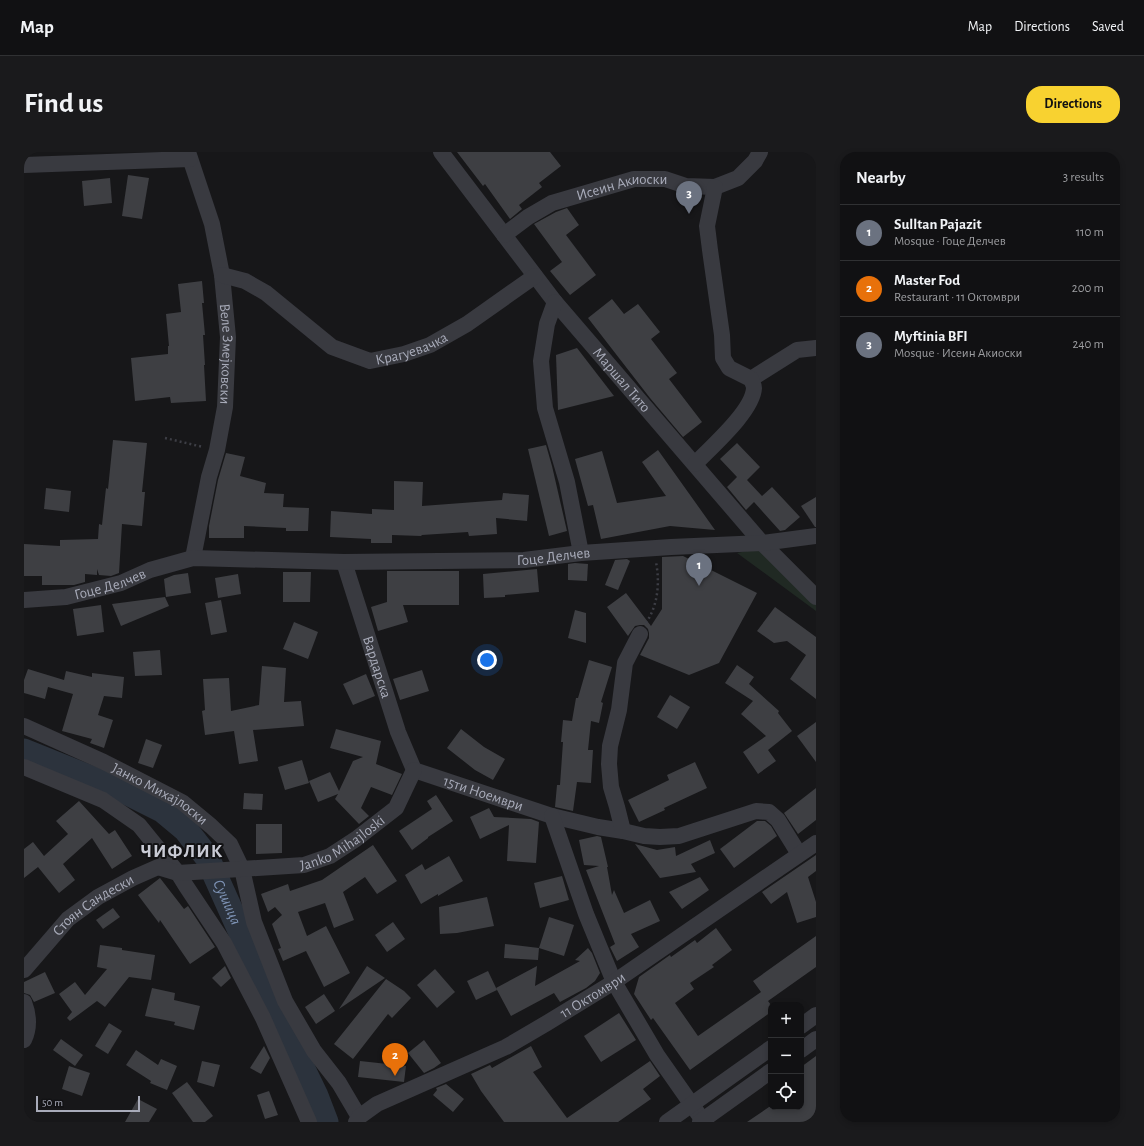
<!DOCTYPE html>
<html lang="en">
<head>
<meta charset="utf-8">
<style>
  :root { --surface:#111113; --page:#1a1a1c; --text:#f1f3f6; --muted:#9c9da0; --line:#303133; --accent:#f8d230 }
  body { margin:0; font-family:"Alegreya Sans",sans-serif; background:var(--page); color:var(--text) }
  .controls { position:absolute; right:12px; bottom:12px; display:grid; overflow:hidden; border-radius:8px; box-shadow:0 2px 6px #0003 }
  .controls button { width:36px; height:36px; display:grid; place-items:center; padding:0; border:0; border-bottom:1px solid var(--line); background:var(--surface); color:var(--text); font:20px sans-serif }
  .scale { position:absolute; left:12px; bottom:10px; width:104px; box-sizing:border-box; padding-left:4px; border:2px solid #a8abb9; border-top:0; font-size:11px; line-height:14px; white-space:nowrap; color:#a8abb9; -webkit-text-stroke:3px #121214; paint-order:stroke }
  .you { position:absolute; left:463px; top:508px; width:14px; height:14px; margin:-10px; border:3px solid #fff; border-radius:50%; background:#1a73e8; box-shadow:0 0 0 6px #1a73e833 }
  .badge { display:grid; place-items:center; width:26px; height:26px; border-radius:50%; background:var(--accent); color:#fff; font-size:13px; font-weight:700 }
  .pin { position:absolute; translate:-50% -33px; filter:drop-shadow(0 1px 2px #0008) }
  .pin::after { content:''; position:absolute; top:21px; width:14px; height:12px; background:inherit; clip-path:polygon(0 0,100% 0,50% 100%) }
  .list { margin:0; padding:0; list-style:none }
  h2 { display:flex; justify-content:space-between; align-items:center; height:52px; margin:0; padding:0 16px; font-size:17px }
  h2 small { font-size:13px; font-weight:400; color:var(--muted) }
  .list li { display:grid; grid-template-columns:26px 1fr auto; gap:12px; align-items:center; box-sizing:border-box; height:56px; padding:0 16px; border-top:1px solid var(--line) }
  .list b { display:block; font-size:15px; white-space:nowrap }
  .list p { margin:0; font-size:13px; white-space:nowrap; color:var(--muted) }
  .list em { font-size:13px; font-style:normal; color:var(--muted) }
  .icon { flex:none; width:22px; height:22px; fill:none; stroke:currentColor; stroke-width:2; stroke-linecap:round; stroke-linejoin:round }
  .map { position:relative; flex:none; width:792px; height:970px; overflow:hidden; border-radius:16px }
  header { display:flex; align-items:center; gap:24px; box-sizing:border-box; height:56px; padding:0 20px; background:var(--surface); border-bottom:1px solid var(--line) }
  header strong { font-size:19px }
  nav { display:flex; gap:22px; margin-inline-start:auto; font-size:14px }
  .intro { display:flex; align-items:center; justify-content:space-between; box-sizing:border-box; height:96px; padding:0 24px }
  h1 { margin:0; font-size:28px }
  .button { padding:10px 18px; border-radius:16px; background:var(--accent); color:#111; font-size:14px; font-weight:700 }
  main { display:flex; gap:24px; padding:0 24px }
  aside { flex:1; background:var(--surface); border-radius:16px; box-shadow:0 2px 6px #0003 }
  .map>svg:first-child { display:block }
  .green { fill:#202923 }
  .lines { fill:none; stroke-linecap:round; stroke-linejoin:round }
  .river { stroke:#2c333d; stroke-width:25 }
  .building { fill:#3e3f43 }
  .path { stroke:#3d3e45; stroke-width:2.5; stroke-dasharray:2 3; stroke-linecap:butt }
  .minor { stroke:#393a40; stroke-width:16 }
  .labels { text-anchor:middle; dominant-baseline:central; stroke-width:4; stroke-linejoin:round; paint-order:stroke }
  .street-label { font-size:15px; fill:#a8abb9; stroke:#121214 }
  .water-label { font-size:16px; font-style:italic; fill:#7e93b5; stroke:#121214 }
  .district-label { font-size:19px; font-weight:bold; letter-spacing:1px; fill:#c9cbd5; stroke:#121214 }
</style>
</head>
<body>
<header>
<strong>Map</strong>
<nav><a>Map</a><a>Directions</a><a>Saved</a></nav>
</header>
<div class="intro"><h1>Find us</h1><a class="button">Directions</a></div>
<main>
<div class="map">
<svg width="792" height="970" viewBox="0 0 792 970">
  <rect width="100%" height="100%" fill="#171719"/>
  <polygon class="green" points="737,396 792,453 792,459 713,401"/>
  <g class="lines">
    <path class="river" id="s1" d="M0,599L104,641L138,658L162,678L183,705L265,888L292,944L302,970"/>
  </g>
  <g class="building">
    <polygon points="433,0 526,0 537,14 515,31 518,35 495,53 498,57 486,67 461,32 459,34"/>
    <polygon points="104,23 125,26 118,67 98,64"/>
    <polygon points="86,26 88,51 60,54 58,29"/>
    <polygon points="543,56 555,73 542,83 572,123 546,143 526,119 538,110 510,72 532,60"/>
    <polygon points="178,129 180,151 178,151 181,183 179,183 181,213 180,213 182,249 147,251 146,245 111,249 107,206 144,202 144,194 145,194 142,162 157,160 154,132"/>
    <polygon points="588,147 600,162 614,152 636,180 627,187 653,221 645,227 678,270 659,285 626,246 564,166"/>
    <polygon points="553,196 590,244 534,258 532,203"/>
    <polygon points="89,288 123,291 118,340 121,340 118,374 98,372 95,421 87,424 75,423 73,417 73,423 61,422 61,430 50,433 18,433 18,424 0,424 0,392 36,394 36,388 74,387 75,372 78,373 82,336 84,337"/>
    <polygon points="713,291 736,315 723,328 738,344 748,335 776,365 761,378 756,379 730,350 722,358 703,335 713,325 696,307"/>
    <polygon points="522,293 528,314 543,379 525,384 504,297"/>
    <polygon points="634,298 691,378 646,374 577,387 569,353 564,354 551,307 578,299 593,351 642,344 618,310"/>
    <polygon points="202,301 221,305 216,324 242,331 240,341 260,342 259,355 285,356 284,379 262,379 262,376 220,374 220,386 185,386 185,374 194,328"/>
    <polygon points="370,329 399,330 398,354 478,348 479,341 505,343 503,369 472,366 473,382 445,384 444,380 398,383 397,384 368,383 368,391 347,391 347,387 306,385 307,359 348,362 348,357 370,358"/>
    <polygon points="22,336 47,339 45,360 20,357"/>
    <polygon points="792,345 792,375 791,375 777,354"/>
    <polygon points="659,404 733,441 695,511 665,523 616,503 625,486 625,481 624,477 620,473 616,473 611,474 604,484 583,455 602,441 627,474 638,457 638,405"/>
    <polygon points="603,407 606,409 594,438 581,433 591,408"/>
    <polygon points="551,411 564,412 563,429 544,428 544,412"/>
    <polygon points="513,417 515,440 481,443 481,445 460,446 459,422"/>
    <polygon points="363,419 435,419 435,453 379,453 384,470 354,479 347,455 363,450"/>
    <polygon points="259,420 287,420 286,450 259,450"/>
    <polygon points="164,421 167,441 142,445 140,427 150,423"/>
    <polygon points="214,422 217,442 194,446 191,426"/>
    <polygon points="141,445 145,454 97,474 88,452"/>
    <polygon points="197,448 203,480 187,483 181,451"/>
    <polygon points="77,453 80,480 53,484 49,457"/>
    <polygon points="751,455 792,485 792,547 766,527 782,503 763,489 750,491 733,479"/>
    <polygon points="551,458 562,461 562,491 544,486"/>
    <polygon points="270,470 294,480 284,507 259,497"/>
    <polygon points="136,498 138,523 111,524 109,500"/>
    <polygon points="565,508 588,515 577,550 579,551 575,571 567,569 564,598 569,598 567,631 553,630 549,659 531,655 533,633 536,633 539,590 537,590 539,568 548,569 552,546 554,546"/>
    <polygon points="713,513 730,525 725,532 755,559 754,561 768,579 744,598 752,609 734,622 719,600 742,584 717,562 729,549 701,531"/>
    <polygon points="238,514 262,516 260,550 277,549 280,574 229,578 234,609 215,612 210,579 181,583 178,559 181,558 179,527 205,526 207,559 235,553"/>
    <polygon points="4,517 40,528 42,519 68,525 68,521 100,525 98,546 80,544 74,563 89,568 80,596 66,591 68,587 38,579 49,542 24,535 21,547 0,541 0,528"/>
    <polygon points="398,518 405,539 376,548 369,527"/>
    <polygon points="342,522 351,544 329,553 319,532"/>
    <polygon points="646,543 666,555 653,577 633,565"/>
    <polygon points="792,570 792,610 773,584"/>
    <polygon points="312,577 357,589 352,612 378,622 368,643 347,635 337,656 345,664 335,672 311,647 314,642 294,650 285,629 306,620 315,639 329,609 339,605 306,596"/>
    <polygon points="437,577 460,595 481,607 469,628 451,618 423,596"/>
    <polygon points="122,587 138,593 129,616 114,611"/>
    <polygon points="278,608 285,631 261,638 254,615"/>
    <polygon points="671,610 683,636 640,656 641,658 615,670 604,648 645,628 643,623"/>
    <polygon points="792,636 792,668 774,682 760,661"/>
    <polygon points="220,641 239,642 238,658 219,657"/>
    <polygon points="412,643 429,669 404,685 404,686 388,698 375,679 408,657 403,649"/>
    <polygon points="55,649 85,682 91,678 108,704 88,717 68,686 39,712 51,728 35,741 14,715 0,726 0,697 9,690 20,704 44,682 32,669"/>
    <polygon points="465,656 470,665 507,667 515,670 512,711 483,709 485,673 456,687 446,665"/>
    <polygon points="733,669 741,669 747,674 753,684 710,716 696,697"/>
    <polygon points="232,672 258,672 258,701 232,702"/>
    <polygon points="573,684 577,685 584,715 583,715 588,743 590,738 600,761 626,748 636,769 607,782 615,795 593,809 586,795 591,792 562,718 575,714 560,713 555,688"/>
    <polygon points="686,688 691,701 667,712 672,720 636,726 611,692 633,698 651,695 652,704"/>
    <polygon points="349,693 373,729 353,742 341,725 319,740 330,768 310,776 301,751 274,760 283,784 302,774 326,821 300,835 282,799 259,809 254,797 257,796 248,772 258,763 251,755 244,760 237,742 264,732 266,739 298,728"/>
    <polygon points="792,703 792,719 784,725 792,750 792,765 773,771 763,740 747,752 738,740"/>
    <polygon points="425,704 439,729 414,744 414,742 397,752 381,723 398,712 401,718"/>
    <polygon points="538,724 545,748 516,756 510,731"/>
    <polygon points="676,725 685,738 658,757 645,740"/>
    <polygon points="136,726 160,757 164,754 191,795 166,812 136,768 135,771 114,743"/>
    <polygon points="463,745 470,774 433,781 416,782 415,755"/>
    <polygon points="89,756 96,765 79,777 72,768"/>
    <polygon points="525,765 550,773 540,804 515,796"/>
    <polygon points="369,770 381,787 363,800 351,783"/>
    <polygon points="692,776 708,798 688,813 690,815 666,831 670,837 651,851 674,884 737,840 729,829 792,784 792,815 744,849 747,853 747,860 666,918 629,866 627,868 610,842 615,825 646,803 647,805 671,788 673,791"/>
    <polygon points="481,792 515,796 514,808 480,806"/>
    <polygon points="76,793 98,796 98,798 131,803 127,828 105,825 81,855 73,849 46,869 43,866 48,860 35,842 51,830 61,843 83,817 73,815"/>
    <polygon points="564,796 568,801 576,821 571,829 562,836 536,850 530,841 487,864 472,836 513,814 511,834 556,809 551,808"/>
    <polygon points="201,814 207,826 197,835 188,826"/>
    <polygon points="343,814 361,826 315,857"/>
    <polygon points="411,817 431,840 413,856 393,833"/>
    <polygon points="464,819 473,838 452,848 443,829"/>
    <polygon points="21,820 31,841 10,850 6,843 0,841 0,830"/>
    <polygon points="362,827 380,839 387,846 368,866 364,862 329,907 310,892"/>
    <polygon points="128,836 151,841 150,848 176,854 170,878 150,873 151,870 121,864"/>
    <polygon points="300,842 311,859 292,872 281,855"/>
    <polygon points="595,861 612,888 577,910 560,884"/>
    <polygon points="85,871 98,879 84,902 71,894"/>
    <polygon points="37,887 59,903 51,914 29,898"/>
    <polygon points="400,888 417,911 410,916 400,921 384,901"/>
    <polygon points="240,894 246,906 237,922 226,916"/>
    <polygon points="507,894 518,915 509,920 543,966 626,909 636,924 619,937 627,947 594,970 480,970 457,939 447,922 466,913 468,916"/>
    <polygon points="112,898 134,913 137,907 153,914 143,938 126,931 127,929 102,913"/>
    <polygon points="792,904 792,970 723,970 745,955 777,955 777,915"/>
    <polygon points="178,909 196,913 190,935 173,930"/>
    <polygon points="336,909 382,914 380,930 334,925"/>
    <polygon points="45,914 66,921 58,944 38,937"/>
    <polygon points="163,930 189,964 181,970 169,970 148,941"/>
    <polygon points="422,932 440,947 429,960 409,943 413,938 412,936"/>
    <polygon points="245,939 254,963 241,967 233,943"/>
    <polygon points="114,947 133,957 125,970 101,970"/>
  </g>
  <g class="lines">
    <g class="path">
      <polyline points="141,286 179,295"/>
      <path d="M622,471C634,453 636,431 632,410"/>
    </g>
    <g class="minor">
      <path id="s2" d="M164,0L188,72L198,123L204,185L201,255L193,298L185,325L169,406"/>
      <path id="s3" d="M417,0L531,150L738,391L792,445"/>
      <polyline points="0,13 166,7"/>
      <path id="s4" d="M480,83L504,65L528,51L610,27H641L662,34L691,35L714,26L731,9L736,0"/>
      <path id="s5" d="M198,123L221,129L242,141L308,195L346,209L380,202L406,193L443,172L511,124"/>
      <polyline points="531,150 523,172 517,209 521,256 543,330 557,401"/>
      <polyline points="727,227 773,198 792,196"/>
      <path d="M671,312C687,295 729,259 730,236C730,233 728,230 727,227L705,216L699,206L698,183L686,98L683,74L691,35"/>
      <path id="s6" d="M320,410L374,580L390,618"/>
      <path id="s7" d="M0,448L42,445L97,431L126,418L169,406L320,410L500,408L557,401L647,395L738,391L792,384"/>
      <path id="s8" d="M0,574L80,610L158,650L187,674L206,692L218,717L230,770L261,849L290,899L315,931L335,965"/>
      <polyline points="0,615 79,648 115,673 154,721 162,734 200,791 239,866 285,970"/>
      <path id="s9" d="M390,618L528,664L574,675L599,679L620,684L636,685L655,684L732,659L745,660L754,668L775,702"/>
      <polyline points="528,664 562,762 590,830 633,903 680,970"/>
      <polyline points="599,679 593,655 587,635 585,612 586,594 595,558 601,511 616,482"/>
      <path id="s10" d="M0,818L44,767L74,745L109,726L134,715L154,721L280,713L306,704L332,687L372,656L390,618"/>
      <path d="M0,850C5,863 6,875 0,888"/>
      <polyline points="777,874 792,863"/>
      <polyline points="777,898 792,887"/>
      <path id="s11" d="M332,970L335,965L353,952L482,895L523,871L590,830L792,691"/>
      <polyline points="643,970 747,896"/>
      <polyline points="676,970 747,919"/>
    </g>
  </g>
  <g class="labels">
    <g class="street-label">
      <text stroke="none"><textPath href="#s4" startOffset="130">Исеин Акиоски</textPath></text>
      <text stroke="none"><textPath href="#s5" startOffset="217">Крагуевачка</textPath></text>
      <text stroke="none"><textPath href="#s2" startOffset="207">Веле Змејковски</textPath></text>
      <text stroke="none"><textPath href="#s3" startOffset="291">Маршал Тито</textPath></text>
      <text stroke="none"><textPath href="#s7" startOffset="536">Гоце Делчев</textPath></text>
      <text stroke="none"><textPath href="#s7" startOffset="88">Гоце Делчев</textPath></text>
      <text stroke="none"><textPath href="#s6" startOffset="110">Вардарска</textPath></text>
      <text stroke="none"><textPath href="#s9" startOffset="73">15ти Ноември</textPath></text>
      <text stroke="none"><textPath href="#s8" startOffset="152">Јанко Михајлоски</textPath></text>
      <text stroke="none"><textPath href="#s10" startOffset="363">Janko Mihajloski</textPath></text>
      <text stroke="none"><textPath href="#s10" startOffset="96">Стоян Сандески</textPath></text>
      <text stroke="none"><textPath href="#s11" startOffset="270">11 Октомври</textPath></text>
    </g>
    <g class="water-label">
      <text stroke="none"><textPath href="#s1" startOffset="265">Сушица</textPath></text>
    </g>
    <g class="district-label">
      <text x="158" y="699">ЧИФЛИК</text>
    </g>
  </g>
</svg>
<div class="controls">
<button>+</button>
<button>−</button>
<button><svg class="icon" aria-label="locate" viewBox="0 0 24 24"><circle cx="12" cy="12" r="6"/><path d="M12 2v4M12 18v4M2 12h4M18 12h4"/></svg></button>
</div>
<div class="scale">50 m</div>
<div class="you"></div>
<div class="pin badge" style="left:675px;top:434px;background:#6b7280">1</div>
<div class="pin badge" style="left:371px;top:924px;background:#e8710a">2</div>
<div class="pin badge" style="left:665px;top:62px;background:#6b7280">3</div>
</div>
<aside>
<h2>Nearby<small>3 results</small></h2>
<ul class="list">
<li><span class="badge" style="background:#6b7280">1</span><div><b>Sulltan Pajazit</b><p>Mosque · Гоце Делчев</p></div><em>110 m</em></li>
<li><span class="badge" style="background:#e8710a">2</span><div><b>Master Fod</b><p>Restaurant · 11 Октомври</p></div><em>200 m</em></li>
<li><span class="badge" style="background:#6b7280">3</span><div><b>Myftinia BFI</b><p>Mosque · Исеин Акиоски</p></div><em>240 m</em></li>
</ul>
</aside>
</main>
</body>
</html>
